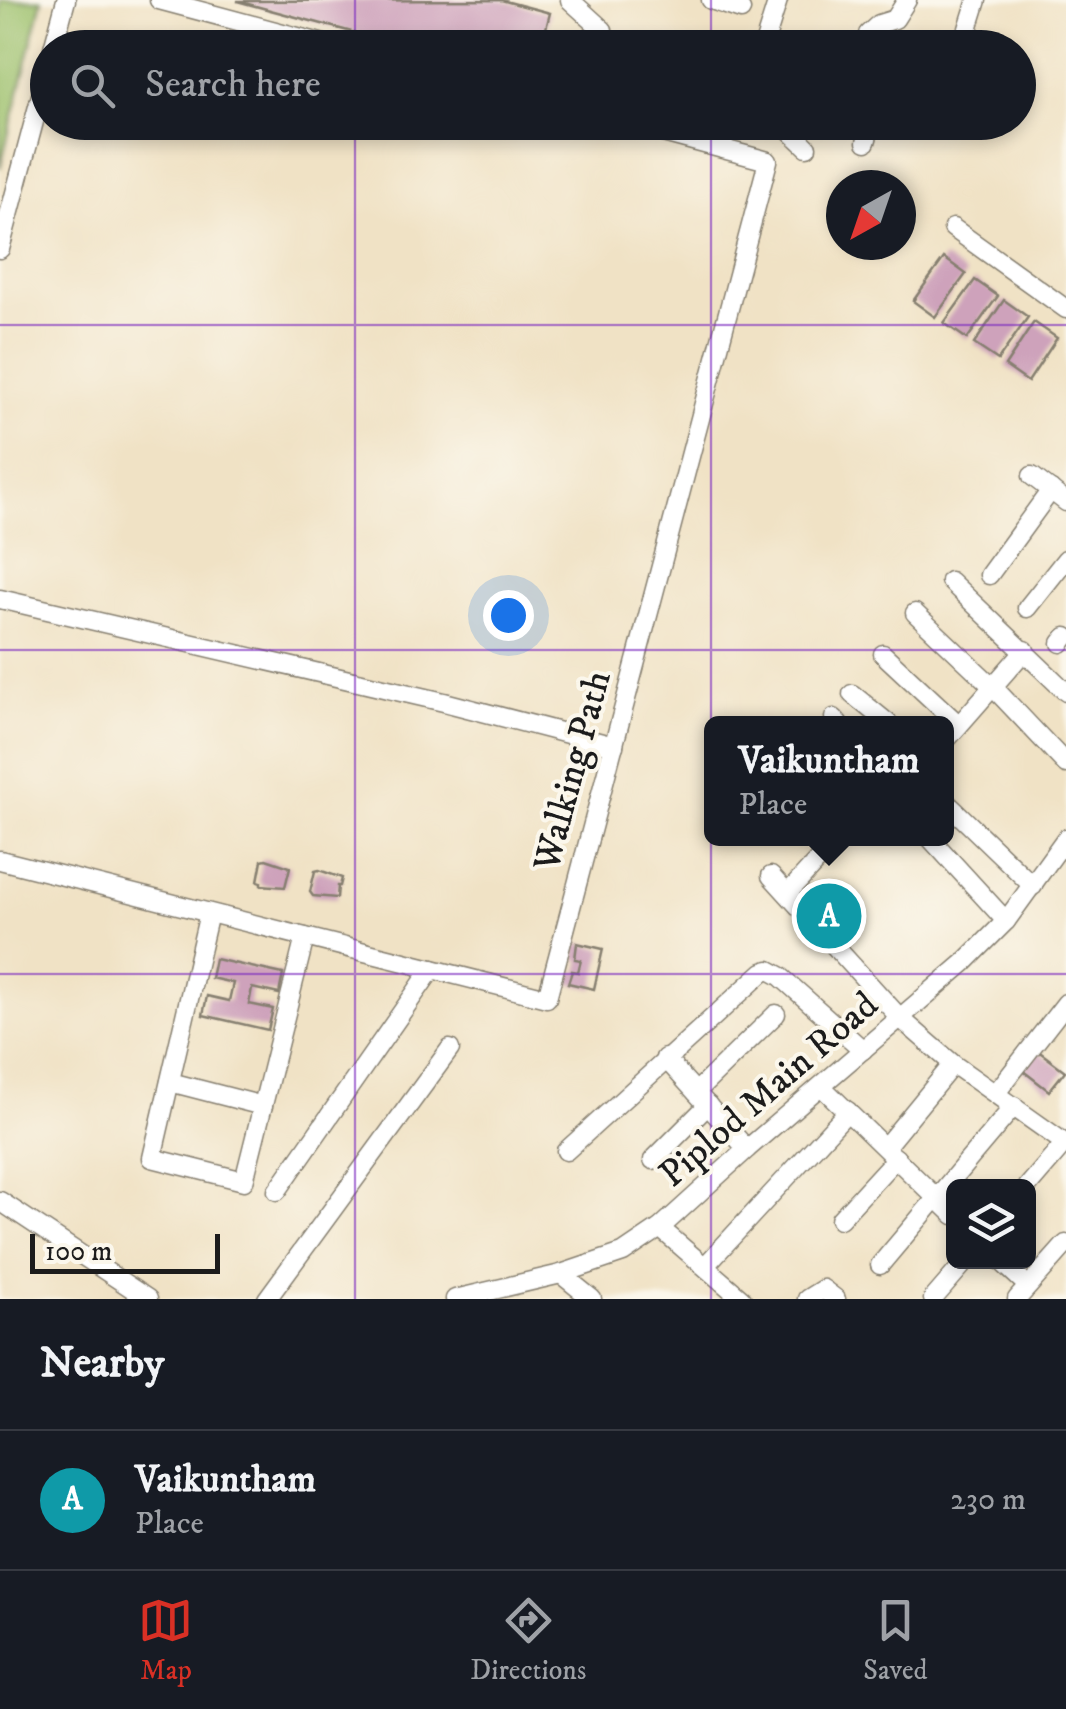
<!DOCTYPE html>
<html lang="en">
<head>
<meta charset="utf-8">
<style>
  :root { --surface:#171b24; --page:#242831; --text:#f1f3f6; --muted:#9ea1a6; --line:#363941; --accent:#d93025 }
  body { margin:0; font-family:"IM FELL DW Pica",serif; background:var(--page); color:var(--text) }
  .controls { position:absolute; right:30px; bottom:30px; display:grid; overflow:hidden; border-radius:15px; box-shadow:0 5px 15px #0003 }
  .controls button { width:90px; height:90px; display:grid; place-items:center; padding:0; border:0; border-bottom:2px solid var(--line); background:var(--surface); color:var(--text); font:50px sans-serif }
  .compass { position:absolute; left:826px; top:170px; width:90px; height:90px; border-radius:50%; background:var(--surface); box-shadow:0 5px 15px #0003; rotate:220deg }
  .scale { position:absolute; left:30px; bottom:25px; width:190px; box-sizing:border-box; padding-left:10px; border:5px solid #1c1c1c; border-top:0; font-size:28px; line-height:35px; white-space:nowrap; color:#1c1c1c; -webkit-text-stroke:8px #fbf7ec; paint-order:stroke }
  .you { position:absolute; left:508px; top:615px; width:35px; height:35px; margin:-25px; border:8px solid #fff; border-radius:50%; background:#1a73e8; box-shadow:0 0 0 15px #1a73e833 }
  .badge { display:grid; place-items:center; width:65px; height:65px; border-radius:50%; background:var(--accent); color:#fff; font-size:32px; font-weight:700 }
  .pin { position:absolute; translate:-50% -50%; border:5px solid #fff; box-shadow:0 2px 10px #0006 }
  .popup { position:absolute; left:704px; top:716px; width:250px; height:130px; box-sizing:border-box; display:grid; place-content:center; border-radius:15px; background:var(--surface); filter:drop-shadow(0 2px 8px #0005); font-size:32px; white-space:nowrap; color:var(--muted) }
  .popup b { font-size:38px; color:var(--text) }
  .popup::after { content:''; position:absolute; left:50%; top:100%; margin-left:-20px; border:20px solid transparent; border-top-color:var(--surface) }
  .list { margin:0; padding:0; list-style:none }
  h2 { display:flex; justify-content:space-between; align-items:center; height:130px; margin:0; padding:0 40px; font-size:42px }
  h2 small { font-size:32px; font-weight:400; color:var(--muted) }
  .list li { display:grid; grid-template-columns:65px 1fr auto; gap:30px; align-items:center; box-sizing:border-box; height:140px; padding:0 40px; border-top:2px solid var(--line) }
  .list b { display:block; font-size:38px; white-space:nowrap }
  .list p { margin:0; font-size:32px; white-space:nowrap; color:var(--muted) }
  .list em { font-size:32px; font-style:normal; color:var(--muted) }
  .icon { flex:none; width:55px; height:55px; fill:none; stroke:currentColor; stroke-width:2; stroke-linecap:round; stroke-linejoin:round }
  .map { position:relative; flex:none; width:1066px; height:1299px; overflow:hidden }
  .search { position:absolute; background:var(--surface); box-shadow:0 5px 15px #0003; left:30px; right:30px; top:30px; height:110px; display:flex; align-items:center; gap:25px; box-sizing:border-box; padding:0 35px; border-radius:55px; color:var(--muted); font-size:38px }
  .sheet { height:270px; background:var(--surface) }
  nav { display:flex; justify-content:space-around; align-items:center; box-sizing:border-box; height:140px; border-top:2px solid var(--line); background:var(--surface); font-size:28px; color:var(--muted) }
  nav a { display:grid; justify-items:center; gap:5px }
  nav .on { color:var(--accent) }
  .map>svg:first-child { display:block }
  .green { fill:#9bc06b; stroke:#5c6e44; stroke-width:2.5 }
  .building { fill:#cea2bb }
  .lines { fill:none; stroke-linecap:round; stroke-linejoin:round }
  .minor-casing { stroke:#867f70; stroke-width:21 }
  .minor { stroke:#fff; stroke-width:18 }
  .grid { fill:none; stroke:#7b2cbf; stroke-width:2.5; stroke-opacity:0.55 }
  .labels { text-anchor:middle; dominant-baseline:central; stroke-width:8; stroke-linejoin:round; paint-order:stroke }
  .street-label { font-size:38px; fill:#1c1c1c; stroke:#fbf7ec }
</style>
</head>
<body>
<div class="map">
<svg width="1066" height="1299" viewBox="0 0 1066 1299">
  <rect width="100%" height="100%" fill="#fbf7ec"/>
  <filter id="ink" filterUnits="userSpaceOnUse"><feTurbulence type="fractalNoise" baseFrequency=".01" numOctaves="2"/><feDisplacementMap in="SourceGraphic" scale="20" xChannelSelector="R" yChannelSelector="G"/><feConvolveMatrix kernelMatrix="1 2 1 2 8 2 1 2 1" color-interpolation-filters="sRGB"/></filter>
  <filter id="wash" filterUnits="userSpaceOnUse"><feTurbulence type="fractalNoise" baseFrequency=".0048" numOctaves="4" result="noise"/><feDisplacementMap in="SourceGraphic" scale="40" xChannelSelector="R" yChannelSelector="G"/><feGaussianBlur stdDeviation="2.25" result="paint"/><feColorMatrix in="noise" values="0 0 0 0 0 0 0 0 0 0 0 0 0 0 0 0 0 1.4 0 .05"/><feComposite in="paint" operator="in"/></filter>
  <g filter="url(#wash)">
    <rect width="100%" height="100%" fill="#f0e2c5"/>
    <polygon class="green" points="0,0 42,0 0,168"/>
    <g id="blocks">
      <g class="building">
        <polygon points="501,0 550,13 541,48 411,48 237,1"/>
        <polygon points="944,258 966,274 935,317 913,301"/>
        <polygon points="975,280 998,296 967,339 944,323"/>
        <polygon points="1004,300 1028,317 998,360 974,344"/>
        <polygon points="1034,322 1057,338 1028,382 1005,366"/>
        <polygon points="266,859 290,867 285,887 261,885 261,882 258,881 262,860"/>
        <polygon points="319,870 342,878 340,886 338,886 337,898 313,896 310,892 315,871"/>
        <polygon points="577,943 603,949 594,989 568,983 572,971 578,972 581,960 575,959"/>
        <polygon points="215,959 283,974 279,994 252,988 249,1004 273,1009 268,1030 203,1015 207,996 229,1001 233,983 211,978"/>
        <polygon points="1037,1050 1065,1071 1049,1091 1022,1070"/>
      </g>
    </g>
  </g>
  <g filter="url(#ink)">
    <use href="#blocks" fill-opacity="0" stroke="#867f70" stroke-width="2.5"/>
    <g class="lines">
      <g class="minor-casing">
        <g id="minor">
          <polyline points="159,0 339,48"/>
          <polyline points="570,0 603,30 599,48"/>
          <polyline points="711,0 741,10"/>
          <polyline points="53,48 66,0"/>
          <polyline points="763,48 778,0"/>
          <polyline points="867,48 868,34 879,24 895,19 907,0"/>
          <polyline points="962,48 977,0"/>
          <polyline points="781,122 807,147"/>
          <polyline points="866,142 872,122"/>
          <polyline points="953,228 1066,309"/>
          <polyline points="0,249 48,69"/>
          <polyline points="1032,476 1066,502"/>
          <polyline points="989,575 1051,490"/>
          <polyline points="950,581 1066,692"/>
          <polyline points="0,599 444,702 614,746"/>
          <polyline points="1027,608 1066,559"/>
          <polyline points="915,613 993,687 1066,764"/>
          <polyline points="1061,643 1066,637"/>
          <polyline points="883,654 959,725"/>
          <polyline points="852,694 889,724"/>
          <polyline points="834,718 839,724"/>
          <polyline points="946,740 1025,650"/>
          <polyline points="946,802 1033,886"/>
          <polyline points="930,838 1006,921"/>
          <polyline points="0,860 547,998 768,161 622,122"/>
          <polyline points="771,876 900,1018 953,1064 1066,1144"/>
          <polyline points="788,893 838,838"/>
          <polyline points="209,913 152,1158 244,1181 305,937"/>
          <polyline points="665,1058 747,1149"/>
          <polyline points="170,1082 263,1106"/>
          <polyline points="822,1087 954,1215"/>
          <polyline points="696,1092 776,1014"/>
          <polyline points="996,1093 1066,1003"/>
          <polyline points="885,1147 953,1064"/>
          <polyline points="566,1151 763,972 769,970 780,976 863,1050"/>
          <polyline points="653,1160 708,1105"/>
          <polyline points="1028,1186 1065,1143"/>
          <polyline points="277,1191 432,969"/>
          <polyline points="0,1201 148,1299"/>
          <polyline points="840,1219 896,1158"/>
          <polyline points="660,1228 742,1299"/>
          <polyline points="1002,1262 1028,1286"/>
          <polyline points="880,1265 1014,1106"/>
          <polyline points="705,1266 848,1111"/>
          <polyline points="561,1274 592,1299"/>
          <polyline points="267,1299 450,1049"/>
          <polyline points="455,1299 561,1274 623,1253 660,1228 747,1149 964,963 1006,921 1066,838"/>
          <polyline points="807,1299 823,1289 836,1299"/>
          <polyline points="933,1299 965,1262"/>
          <polyline points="1017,1299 1066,1244"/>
        </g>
      </g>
      <use href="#minor" class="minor"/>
    </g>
  </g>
  <path class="grid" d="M355,0V48M711,0V48M355,122V1299M711,122V1299M0,325H1066M0,650H1066M0,974H1066"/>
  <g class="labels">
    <g class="street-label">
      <text transform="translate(573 771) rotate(-75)">Walking Path</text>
      <text transform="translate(769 1090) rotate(-41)">Piplod Main Road</text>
    </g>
  </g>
</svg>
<div class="controls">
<button><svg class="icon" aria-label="layers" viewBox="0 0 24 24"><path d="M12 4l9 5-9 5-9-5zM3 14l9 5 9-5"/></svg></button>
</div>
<svg class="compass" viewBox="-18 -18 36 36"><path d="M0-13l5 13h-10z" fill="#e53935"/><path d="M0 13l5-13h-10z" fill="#9ea1a6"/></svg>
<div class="scale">100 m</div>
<div class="you"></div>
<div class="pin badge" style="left:829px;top:916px;background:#0f9aa8">A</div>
<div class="popup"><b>Vaikuntham</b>Place</div>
<div class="search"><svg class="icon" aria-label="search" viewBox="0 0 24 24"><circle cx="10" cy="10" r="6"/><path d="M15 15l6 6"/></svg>Search here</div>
</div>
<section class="sheet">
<h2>Nearby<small></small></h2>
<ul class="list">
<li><span class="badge" style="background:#0f9aa8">A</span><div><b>Vaikuntham</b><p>Place</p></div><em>230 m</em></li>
</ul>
</section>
<nav>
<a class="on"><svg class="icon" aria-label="map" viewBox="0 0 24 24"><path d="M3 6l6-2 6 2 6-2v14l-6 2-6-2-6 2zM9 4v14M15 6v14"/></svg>Map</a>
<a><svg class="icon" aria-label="directions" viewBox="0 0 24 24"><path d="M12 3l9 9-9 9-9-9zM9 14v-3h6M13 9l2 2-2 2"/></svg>Directions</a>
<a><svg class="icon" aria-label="saved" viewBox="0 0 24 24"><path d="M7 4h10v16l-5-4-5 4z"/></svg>Saved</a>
</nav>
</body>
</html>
